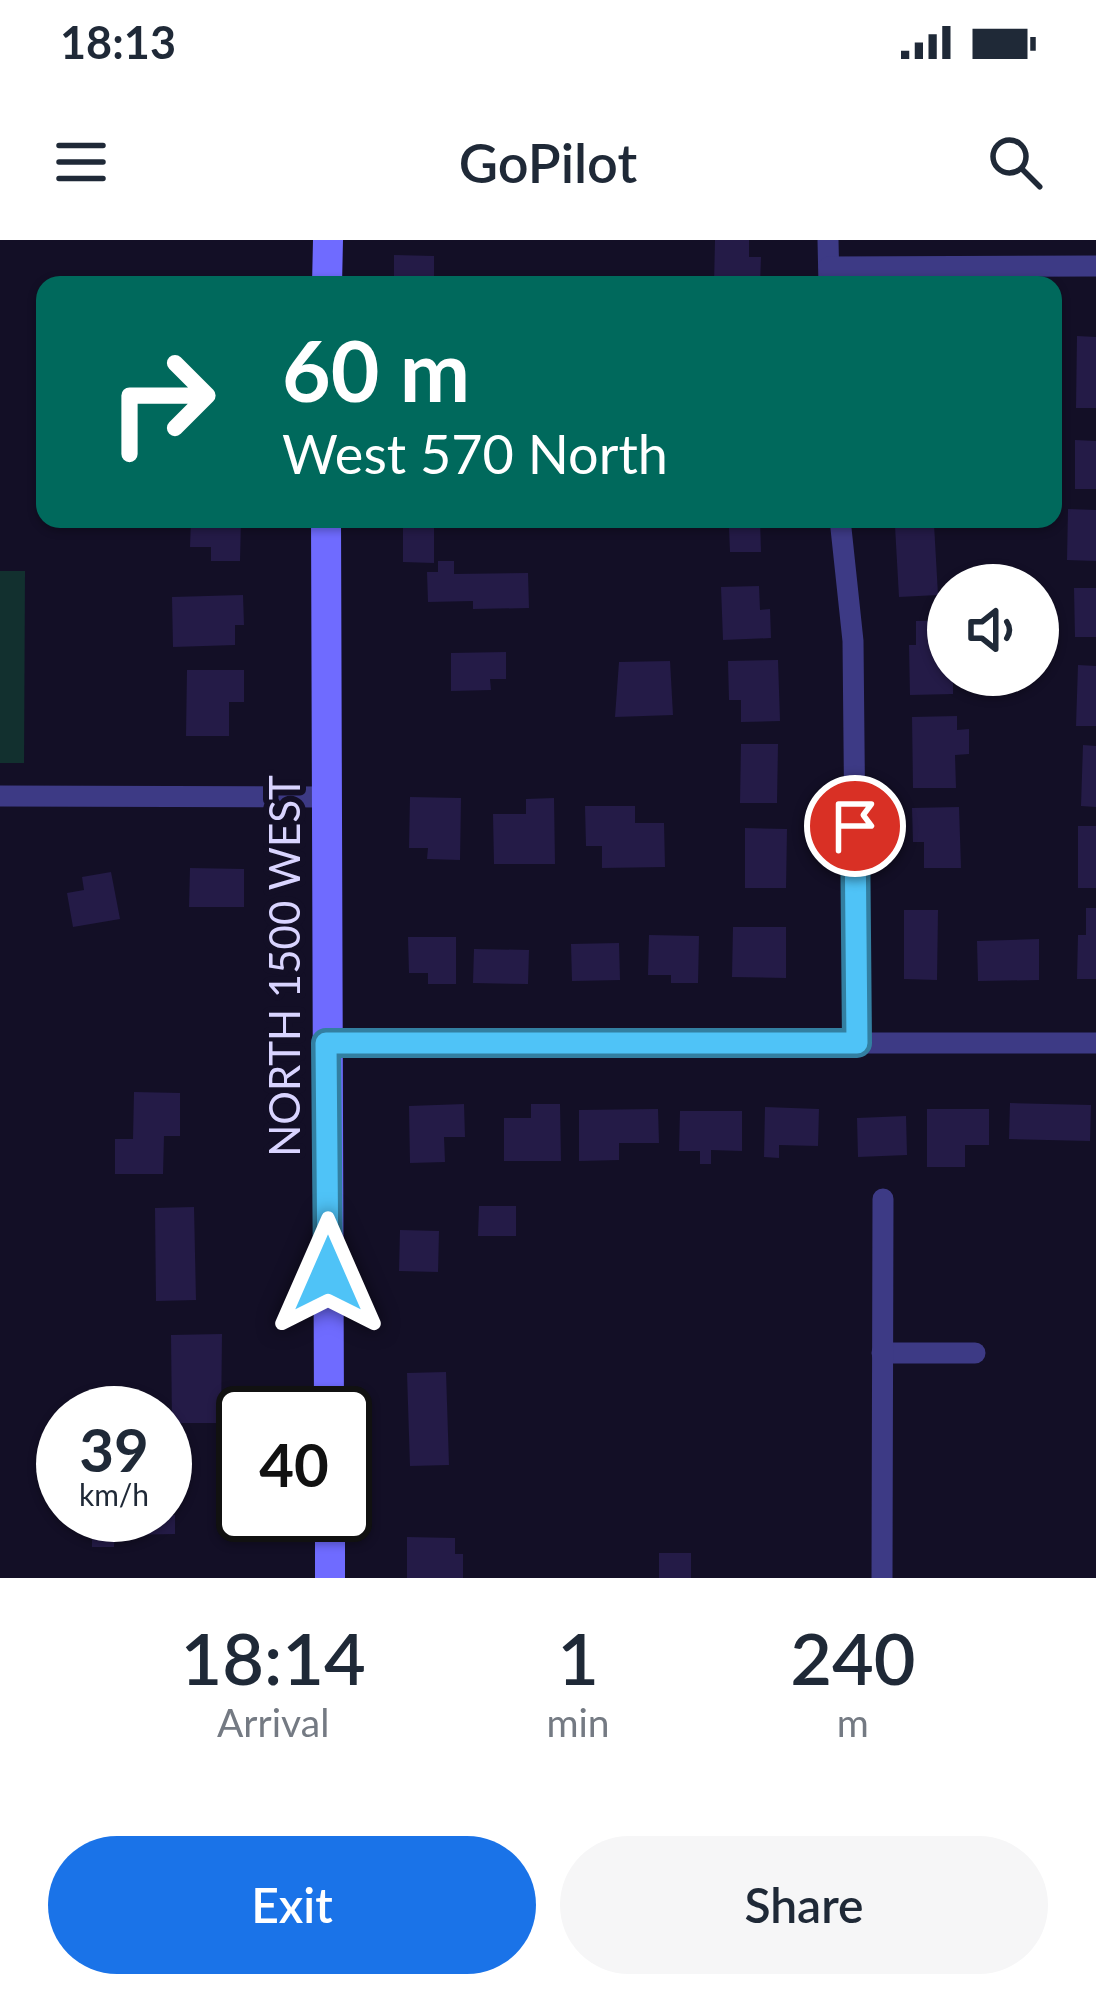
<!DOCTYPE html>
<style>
:root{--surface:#fff;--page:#f6f6f7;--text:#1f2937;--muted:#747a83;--accent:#1a73e8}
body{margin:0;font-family:Lato,sans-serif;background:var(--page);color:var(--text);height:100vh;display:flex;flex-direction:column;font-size:45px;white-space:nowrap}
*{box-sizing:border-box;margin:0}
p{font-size:39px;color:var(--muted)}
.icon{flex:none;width:66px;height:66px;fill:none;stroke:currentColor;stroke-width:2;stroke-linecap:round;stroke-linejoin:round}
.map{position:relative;height:1338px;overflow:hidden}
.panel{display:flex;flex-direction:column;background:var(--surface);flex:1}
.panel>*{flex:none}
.hud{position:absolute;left:36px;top:36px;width:1026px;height:252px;border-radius:24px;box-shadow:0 3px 9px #0004;background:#00695c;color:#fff;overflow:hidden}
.tools{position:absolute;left:927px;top:324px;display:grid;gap:24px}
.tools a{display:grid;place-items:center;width:132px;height:132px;border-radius:50%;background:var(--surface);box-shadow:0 3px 9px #0004;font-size:60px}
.speed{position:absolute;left:36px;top:1146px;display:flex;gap:24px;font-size:60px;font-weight:700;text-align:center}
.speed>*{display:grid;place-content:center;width:156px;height:156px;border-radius:50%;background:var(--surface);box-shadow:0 3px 9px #0004;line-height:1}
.speed small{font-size:30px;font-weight:400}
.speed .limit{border:6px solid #111;border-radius:18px;background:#fff;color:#111}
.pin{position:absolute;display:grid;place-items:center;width:102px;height:102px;color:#fff;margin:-51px;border:6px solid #fff;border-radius:50%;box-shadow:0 3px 12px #0007}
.me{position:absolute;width:132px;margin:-66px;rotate:0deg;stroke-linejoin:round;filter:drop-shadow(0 0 9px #0008)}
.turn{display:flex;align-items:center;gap:42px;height:252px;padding:0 48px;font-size:54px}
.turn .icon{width:156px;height:156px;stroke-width:2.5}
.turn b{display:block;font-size:84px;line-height:102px}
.eta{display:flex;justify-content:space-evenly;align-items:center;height:204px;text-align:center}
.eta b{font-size:72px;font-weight:600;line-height:84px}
.action{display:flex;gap:24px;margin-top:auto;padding:24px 48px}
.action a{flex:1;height:138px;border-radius:72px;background:var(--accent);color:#fff;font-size:48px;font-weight:600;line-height:138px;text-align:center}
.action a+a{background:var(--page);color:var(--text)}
.status{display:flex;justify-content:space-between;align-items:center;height:84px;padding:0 60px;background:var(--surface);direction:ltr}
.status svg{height:33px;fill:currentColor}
header{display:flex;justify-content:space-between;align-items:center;height:156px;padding:0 48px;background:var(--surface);font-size:54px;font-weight:600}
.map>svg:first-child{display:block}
.green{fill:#12302f}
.building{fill:#241b47}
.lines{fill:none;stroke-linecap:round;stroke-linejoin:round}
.street{stroke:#3d3a85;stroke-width:21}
.secondary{stroke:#6f6bff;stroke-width:30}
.route-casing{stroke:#337fa1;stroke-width:30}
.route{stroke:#4fc3f7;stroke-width:21}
.labels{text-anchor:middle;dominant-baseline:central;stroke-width:12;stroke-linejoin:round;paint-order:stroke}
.street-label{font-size:42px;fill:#d9d4ff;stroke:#130f26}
</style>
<div class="status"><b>18:13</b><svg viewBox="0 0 49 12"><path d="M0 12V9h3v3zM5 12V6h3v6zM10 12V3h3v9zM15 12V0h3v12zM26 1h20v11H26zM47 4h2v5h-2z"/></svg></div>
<header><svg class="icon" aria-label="menu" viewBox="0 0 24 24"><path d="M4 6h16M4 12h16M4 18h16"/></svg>GoPilot<svg class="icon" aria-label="search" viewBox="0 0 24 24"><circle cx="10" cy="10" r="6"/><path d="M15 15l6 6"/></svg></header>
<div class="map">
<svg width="1096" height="1338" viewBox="0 0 1096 1338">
<rect width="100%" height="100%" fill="#130f26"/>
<path class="green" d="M 0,331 L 25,331 L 24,523 L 0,523 Z"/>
<g class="building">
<path d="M 715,0 L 749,0 L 749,17 L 761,17 L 760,45 L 714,45 Z"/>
<path d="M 394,15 L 434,16 L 434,45 L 394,45 Z"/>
<path d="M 1077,96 L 1096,97 L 1096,168 L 1076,168 Z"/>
<path d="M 1075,200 L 1096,201 L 1096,249 L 1075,249 Z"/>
<path d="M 1068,269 L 1096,270 L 1096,321 L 1067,320 Z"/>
<path d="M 191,279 L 241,279 L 240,321 L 211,321 L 211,307 L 190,307 Z"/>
<path d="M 403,279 L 434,279 L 434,323 L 403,322 Z"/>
<path d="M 721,279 L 760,279 L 761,312 L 730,312 L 729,287 L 721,287 Z"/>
<path d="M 934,284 L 938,355 L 899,357 L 895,286 Z"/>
<path d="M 438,321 L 454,321 L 454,334 L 528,333 L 529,368 L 473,369 L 473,361 L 428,362 L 427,332 L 438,332 Z"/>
<path d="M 759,346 L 760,370 L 770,369 L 771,398 L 723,400 L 721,347 Z"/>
<path d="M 1074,348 L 1096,348 L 1096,397 L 1075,397 Z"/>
<path d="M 243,355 L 244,385 L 235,385 L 235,405 L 173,407 L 172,357 Z"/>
<path d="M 948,380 L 948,435 L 953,435 L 953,454 L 910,455 L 909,405 L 916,405 L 916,381 Z"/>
<path d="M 506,412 L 506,439 L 490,439 L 491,450 L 451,451 L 451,413 Z"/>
<path d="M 778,420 L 780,481 L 741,482 L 741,460 L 729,460 L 728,421 Z"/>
<path d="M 670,421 L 673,475 L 615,477 L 619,422 Z"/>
<path d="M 1078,425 L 1096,426 L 1096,486 L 1076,486 Z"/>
<path d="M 187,430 L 244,430 L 244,462 L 229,462 L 229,496 L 186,496 Z"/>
<path d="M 957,476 L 957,490 L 969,489 L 969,514 L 955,515 L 956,548 L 913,548 L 912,477 Z"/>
<path d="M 741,504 L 778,504 L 777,563 L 740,563 Z"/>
<path d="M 1083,505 L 1096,506 L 1096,567 L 1081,566 Z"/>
<path d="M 410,557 L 461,558 L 460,620 L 427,619 L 428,608 L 409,608 Z"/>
<path d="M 554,558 L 555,624 L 494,624 L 493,574 L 526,574 L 526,559 Z"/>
<path d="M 585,566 L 635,566 L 635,583 L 664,583 L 665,627 L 602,628 L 602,606 L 586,606 Z"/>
<path d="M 959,567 L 961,628 L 924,628 L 924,602 L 913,602 L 912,568 Z"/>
<rect x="1078" y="586" width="18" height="62"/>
<path d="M 745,588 L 787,589 L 786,648 L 745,648 Z"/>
<path d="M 190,628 L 244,629 L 244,667 L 189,667 Z"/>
<path d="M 111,632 L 120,679 L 73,687 L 67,653 L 84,650 L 82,637 Z"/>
<path d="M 1086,668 L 1096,668 L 1096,739 L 1077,739 L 1078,695 L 1086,695 Z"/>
<path d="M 904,670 L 938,670 L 937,740 L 904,739 Z"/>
<path d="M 733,687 L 786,687 L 786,738 L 732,737 Z"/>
<path d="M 649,695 L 699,696 L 698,743 L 671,743 L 671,735 L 648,735 Z"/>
<path d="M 408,697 L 456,697 L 456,744 L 428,744 L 428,733 L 409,733 Z"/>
<path d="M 1039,699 L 1039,740 L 978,741 L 977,701 Z"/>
<path d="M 619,703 L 620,740 L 572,741 L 571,704 Z"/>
<path d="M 474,709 L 529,710 L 528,744 L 473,743 Z"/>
<path d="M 134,852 L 180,853 L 180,896 L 164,896 L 163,934 L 115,934 L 115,899 L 133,899 Z"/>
<path d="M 1010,863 L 1091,865 L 1090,901 L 1009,899 Z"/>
<path d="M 464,864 L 465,897 L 444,897 L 445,922 L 410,923 L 409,866 Z"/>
<path d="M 531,864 L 560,864 L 561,921 L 504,921 L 504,878 L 531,878 Z"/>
<path d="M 765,867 L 819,869 L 818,906 L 779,905 L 779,918 L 764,917 Z"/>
<path d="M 658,869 L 659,903 L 619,903 L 619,920 L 579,921 L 579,870 Z"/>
<path d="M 927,869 L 989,869 L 989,905 L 965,905 L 965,927 L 927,927 Z"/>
<path d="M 680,871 L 742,871 L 742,911 L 711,910 L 711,924 L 700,924 L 700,911 L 679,911 Z"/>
<path d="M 906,876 L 907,915 L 858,917 L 857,878 Z"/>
<path d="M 479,966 L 516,966 L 516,996 L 478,996 Z"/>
<path d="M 194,967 L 196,1060 L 156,1061 L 155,968 Z"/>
<path d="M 400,990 L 439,991 L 438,1032 L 399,1031 Z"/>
<path d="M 222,1094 L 221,1183 L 172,1183 L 171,1095 Z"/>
<path d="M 446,1132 L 449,1225 L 410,1226 L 407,1133 Z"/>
<path d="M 126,1275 L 175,1275 L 175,1294 L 126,1295 Z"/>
<path d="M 92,1278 L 115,1279 L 114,1307 L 92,1307 Z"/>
<path d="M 407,1297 L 455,1298 L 455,1314 L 463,1314 L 463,1338 L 407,1338 Z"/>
<rect x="659" y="1313" width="32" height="25"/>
</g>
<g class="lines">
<g class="street">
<path d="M 828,0 L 829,45"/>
<path d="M 829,27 L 1096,26"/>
<path d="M 840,279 L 853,401 L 857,803"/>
<path d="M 0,556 L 325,557"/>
<path d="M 326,803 L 1096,803"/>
<path d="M 882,1113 L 975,1113"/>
<path d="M 882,1338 L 883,959"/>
</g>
<g class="secondary">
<path d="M 327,45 L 328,0"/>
<path d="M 326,279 L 329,1173"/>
<path d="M 330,1275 L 330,1338"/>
</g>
</g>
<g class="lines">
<g class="route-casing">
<path id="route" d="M 328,1034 L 326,803 L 857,803 L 855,586"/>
</g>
<use href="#route" class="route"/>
</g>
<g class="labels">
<g class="street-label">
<text transform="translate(284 726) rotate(-90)">NORTH 1500 WEST</text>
</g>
</g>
</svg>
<div class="tools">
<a><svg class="icon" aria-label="sound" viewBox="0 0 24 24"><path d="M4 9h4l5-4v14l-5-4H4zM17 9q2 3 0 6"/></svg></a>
</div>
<div class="speed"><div>39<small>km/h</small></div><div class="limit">40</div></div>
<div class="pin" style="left:855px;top:586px;background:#d93025"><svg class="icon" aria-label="arrive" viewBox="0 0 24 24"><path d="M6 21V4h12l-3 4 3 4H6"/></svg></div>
<svg class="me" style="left:328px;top:1034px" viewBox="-20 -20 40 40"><path d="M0-17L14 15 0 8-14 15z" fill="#4fc3f7" stroke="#fff" stroke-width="4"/></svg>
<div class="hud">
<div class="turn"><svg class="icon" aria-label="right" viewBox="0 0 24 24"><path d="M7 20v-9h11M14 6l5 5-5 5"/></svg><div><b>60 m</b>West 570 North</div></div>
</div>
</div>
<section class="panel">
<div class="eta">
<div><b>18:14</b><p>Arrival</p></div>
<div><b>1</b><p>min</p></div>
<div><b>240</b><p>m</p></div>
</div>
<div class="action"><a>Exit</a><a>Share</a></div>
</section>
